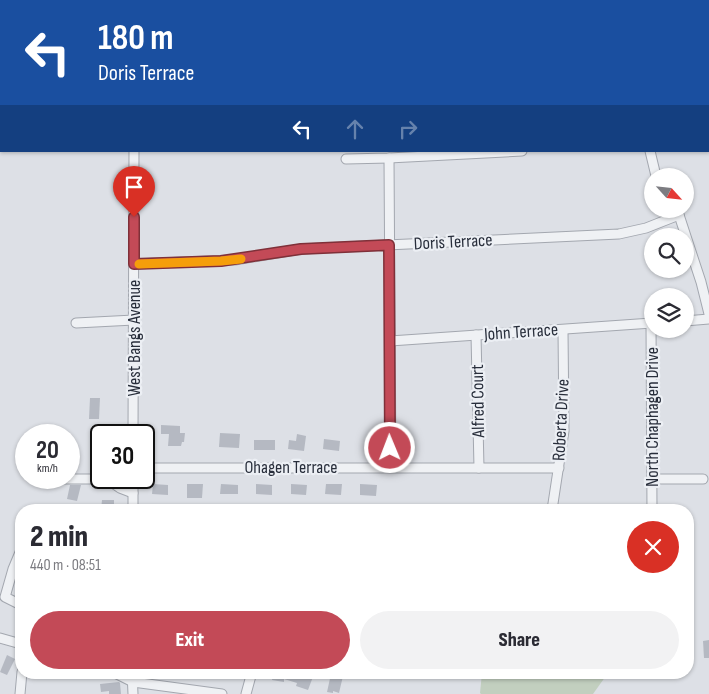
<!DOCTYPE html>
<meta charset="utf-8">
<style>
:root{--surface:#fff;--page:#f2f2f3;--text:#2b2b33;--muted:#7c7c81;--accent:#c34a57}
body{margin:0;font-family:"Sofia Sans Condensed",sans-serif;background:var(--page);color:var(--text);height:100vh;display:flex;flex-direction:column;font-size:19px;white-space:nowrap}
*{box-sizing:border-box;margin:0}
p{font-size:16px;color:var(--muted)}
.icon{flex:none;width:28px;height:28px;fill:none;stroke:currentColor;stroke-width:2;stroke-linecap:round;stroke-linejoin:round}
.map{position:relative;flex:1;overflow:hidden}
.sheet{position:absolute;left:15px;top:504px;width:679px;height:175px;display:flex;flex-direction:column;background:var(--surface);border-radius:20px;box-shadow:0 1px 4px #0004}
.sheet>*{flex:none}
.hud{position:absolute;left:0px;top:0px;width:710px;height:152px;box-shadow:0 1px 4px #0004;background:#1a4fa0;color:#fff;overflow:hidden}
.needle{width:32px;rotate:117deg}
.fabs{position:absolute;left:644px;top:168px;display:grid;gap:10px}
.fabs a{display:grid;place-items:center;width:50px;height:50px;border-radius:50%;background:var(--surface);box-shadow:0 1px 4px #0004;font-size:25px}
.speed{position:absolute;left:15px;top:424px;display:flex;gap:10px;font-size:25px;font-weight:700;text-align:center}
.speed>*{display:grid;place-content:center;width:65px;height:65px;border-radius:50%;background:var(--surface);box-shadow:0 1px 4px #0004;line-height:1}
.speed small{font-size:12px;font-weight:400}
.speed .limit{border:2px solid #111;border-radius:8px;background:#fff;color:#111}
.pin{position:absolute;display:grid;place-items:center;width:42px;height:42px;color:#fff;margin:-51px -21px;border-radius:50% 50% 50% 0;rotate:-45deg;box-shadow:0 0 5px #0007}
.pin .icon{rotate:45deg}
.me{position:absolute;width:55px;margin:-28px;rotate:359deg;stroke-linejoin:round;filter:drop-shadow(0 0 4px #0008)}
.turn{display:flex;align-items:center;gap:18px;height:105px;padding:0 15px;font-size:22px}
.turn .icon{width:65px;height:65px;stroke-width:2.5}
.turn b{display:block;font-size:35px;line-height:42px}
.lanes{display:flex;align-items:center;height:48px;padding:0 15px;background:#0003;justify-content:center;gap:25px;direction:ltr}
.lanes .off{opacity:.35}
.round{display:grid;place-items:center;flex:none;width:52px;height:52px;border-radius:26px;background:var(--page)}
.headline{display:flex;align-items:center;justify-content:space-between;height:85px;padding:0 15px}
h1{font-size:30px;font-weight:800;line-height:38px}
.action{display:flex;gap:10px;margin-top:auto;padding:10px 15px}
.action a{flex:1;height:58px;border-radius:30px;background:var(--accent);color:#fff;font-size:20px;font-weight:800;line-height:58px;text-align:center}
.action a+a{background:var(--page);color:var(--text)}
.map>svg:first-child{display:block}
.green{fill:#c2cfbf}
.building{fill:#b5b9c2}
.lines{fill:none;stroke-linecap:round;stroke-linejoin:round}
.minor-casing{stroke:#a3a7af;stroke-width:11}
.minor{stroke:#eff1f4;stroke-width:9}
.route-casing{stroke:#7f3039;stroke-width:12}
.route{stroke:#c34a57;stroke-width:9}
.slow{stroke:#f59e0b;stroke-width:9}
.labels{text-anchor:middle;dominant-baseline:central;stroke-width:4.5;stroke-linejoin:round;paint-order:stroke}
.street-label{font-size:18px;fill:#282e3b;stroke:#eceff4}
</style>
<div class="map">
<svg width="709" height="694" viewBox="0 0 709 694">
<rect width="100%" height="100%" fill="#dde0e6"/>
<path class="green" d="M 482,673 L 482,672 L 608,673 L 593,694 L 481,694 L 480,693 Z"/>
<g class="building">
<path d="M 90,398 L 100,398 L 99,419 L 89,419 Z"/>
<path d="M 161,425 L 180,426 L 180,433 L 185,433 L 184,442 L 182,442 L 181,446 L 168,446 L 169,434 L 161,434 Z"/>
<path d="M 220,433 L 240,434 L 239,448 L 219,447 Z"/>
<path d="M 297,434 L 306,436 L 304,451 L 288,449 L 289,440 L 296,441 Z"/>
<path d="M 324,439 L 340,441 L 339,451 L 323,449 Z"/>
<rect x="254" y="440" width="21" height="10"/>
<path d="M 153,484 L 168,485 L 168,495 L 152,494 Z"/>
<path d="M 187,484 L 203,484 L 202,498 L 187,498 Z"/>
<path d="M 221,484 L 238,485 L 238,494 L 220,494 Z"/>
<path d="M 256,484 L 272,485 L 272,495 L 256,494 Z"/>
<path d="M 291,484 L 307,485 L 306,495 L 291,494 Z"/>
<path d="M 326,484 L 342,484 L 341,495 L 325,494 Z"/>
<path d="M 360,484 L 377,485 L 376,496 L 360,495 Z"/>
<path d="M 70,485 L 81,485 L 77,501 L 67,499 Z"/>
<path d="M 102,500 L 114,500 L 114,510 L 101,510 Z"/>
<path d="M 709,640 L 709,658 L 704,658 L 703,641 Z"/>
<path d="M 7,655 L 15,659 L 7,675 L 0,672 Z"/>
<path d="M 270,672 L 294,672 L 299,674 L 300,672 L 308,672 L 314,674 L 308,690 L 296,686 L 297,683 L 284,679 L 284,682 L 272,680 L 273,675 L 270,674 Z"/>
<path d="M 331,674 L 343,676 L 339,693 L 333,691 L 333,693 L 327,692 Z"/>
<path d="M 119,682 L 120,683 L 121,694 L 109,694 L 109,691 L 101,692 L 100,684 Z"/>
</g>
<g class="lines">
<g class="minor-casing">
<g id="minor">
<path d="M 404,0 L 404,1"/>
<path d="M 491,0 L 491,1"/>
<path d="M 134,1 L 134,0"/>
<path d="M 651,1 L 653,0"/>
<path d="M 650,151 L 656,176"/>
<path d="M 389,158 L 391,467"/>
<path d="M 346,159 L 389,158 L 522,151"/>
<path d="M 676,209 L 679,215 L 701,282 L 709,314"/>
<path d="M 134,264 L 235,260 L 301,249 L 619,234 L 646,228 L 679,215"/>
<path d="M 685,321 L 709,319"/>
<path d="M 76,323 L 134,320"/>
<path d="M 651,323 L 652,510"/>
<path d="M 476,335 L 479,468"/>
<path d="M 390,341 L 652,323"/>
<path d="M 133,435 L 134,151"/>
<path d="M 144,468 L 559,468"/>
<path d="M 47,478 L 50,479 L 96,479 L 110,481 L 128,478"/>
<path d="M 652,479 L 703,479"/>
<path d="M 110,481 L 120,488 L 133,493"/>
<path d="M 133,510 L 133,478"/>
<path d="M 552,510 L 564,431 L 563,330"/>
<path d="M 21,550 L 13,569 L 5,597 L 21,605"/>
<path d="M 0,638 L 21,644"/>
<path d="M 113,672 L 133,682 L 222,694"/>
<path d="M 132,672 L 133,694"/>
<path d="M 20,694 L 22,672"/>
<path d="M 246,694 L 252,672"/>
</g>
</g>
<use href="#minor" class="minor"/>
</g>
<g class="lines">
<g class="route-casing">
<path id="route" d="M 134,217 L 134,264 L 221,261 L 301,249 L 389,245 L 390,448"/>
</g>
<use href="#route" class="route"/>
<path class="slow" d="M 139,264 L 221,261 L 241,259"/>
</g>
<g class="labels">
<g class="street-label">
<text transform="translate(453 242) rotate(-3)">Doris Terrace</text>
<text transform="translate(521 332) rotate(-4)">John Terrace</text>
<text transform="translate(134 338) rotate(-90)">West Bangs Avenue</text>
<text transform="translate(478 401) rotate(-91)">Alfred Court</text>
<text transform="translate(652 417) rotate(-90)">North Chaphagen Drive</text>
<text transform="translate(561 420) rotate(-87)">Roberta Drive</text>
<text x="291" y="467">Ohagen Terrace</text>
</g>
</g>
</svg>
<div class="fabs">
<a><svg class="needle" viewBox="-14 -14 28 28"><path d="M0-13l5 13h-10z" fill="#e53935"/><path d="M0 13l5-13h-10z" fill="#7c7c81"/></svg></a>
<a><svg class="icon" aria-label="search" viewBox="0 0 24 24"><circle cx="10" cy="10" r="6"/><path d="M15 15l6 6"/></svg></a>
<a><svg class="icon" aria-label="layers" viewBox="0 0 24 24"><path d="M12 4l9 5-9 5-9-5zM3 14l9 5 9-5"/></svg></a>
</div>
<div class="speed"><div>20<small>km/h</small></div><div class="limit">30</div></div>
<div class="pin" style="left:134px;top:217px;background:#d93025"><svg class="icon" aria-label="arrive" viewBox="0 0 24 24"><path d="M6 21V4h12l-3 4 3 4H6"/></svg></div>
<svg class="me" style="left:390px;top:448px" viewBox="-20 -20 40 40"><circle r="17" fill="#c34a57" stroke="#fff" stroke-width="3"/><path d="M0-11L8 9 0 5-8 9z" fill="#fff"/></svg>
<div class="hud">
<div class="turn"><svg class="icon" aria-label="left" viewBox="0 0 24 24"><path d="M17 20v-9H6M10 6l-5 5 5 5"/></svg><div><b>180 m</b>Doris Terrace</div></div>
<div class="lanes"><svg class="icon" aria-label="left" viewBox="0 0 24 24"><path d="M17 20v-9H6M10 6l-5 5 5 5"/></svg><svg class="icon off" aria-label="ahead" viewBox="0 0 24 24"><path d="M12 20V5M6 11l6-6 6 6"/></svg><svg class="icon off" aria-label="right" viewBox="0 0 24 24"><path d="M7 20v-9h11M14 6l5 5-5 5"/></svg></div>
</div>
<section class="sheet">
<div class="headline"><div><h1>2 min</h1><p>440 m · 08:51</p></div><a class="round" style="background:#d93025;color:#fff"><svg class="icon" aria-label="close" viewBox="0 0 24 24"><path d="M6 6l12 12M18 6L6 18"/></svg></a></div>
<div class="action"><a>Exit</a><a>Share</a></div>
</section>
</div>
